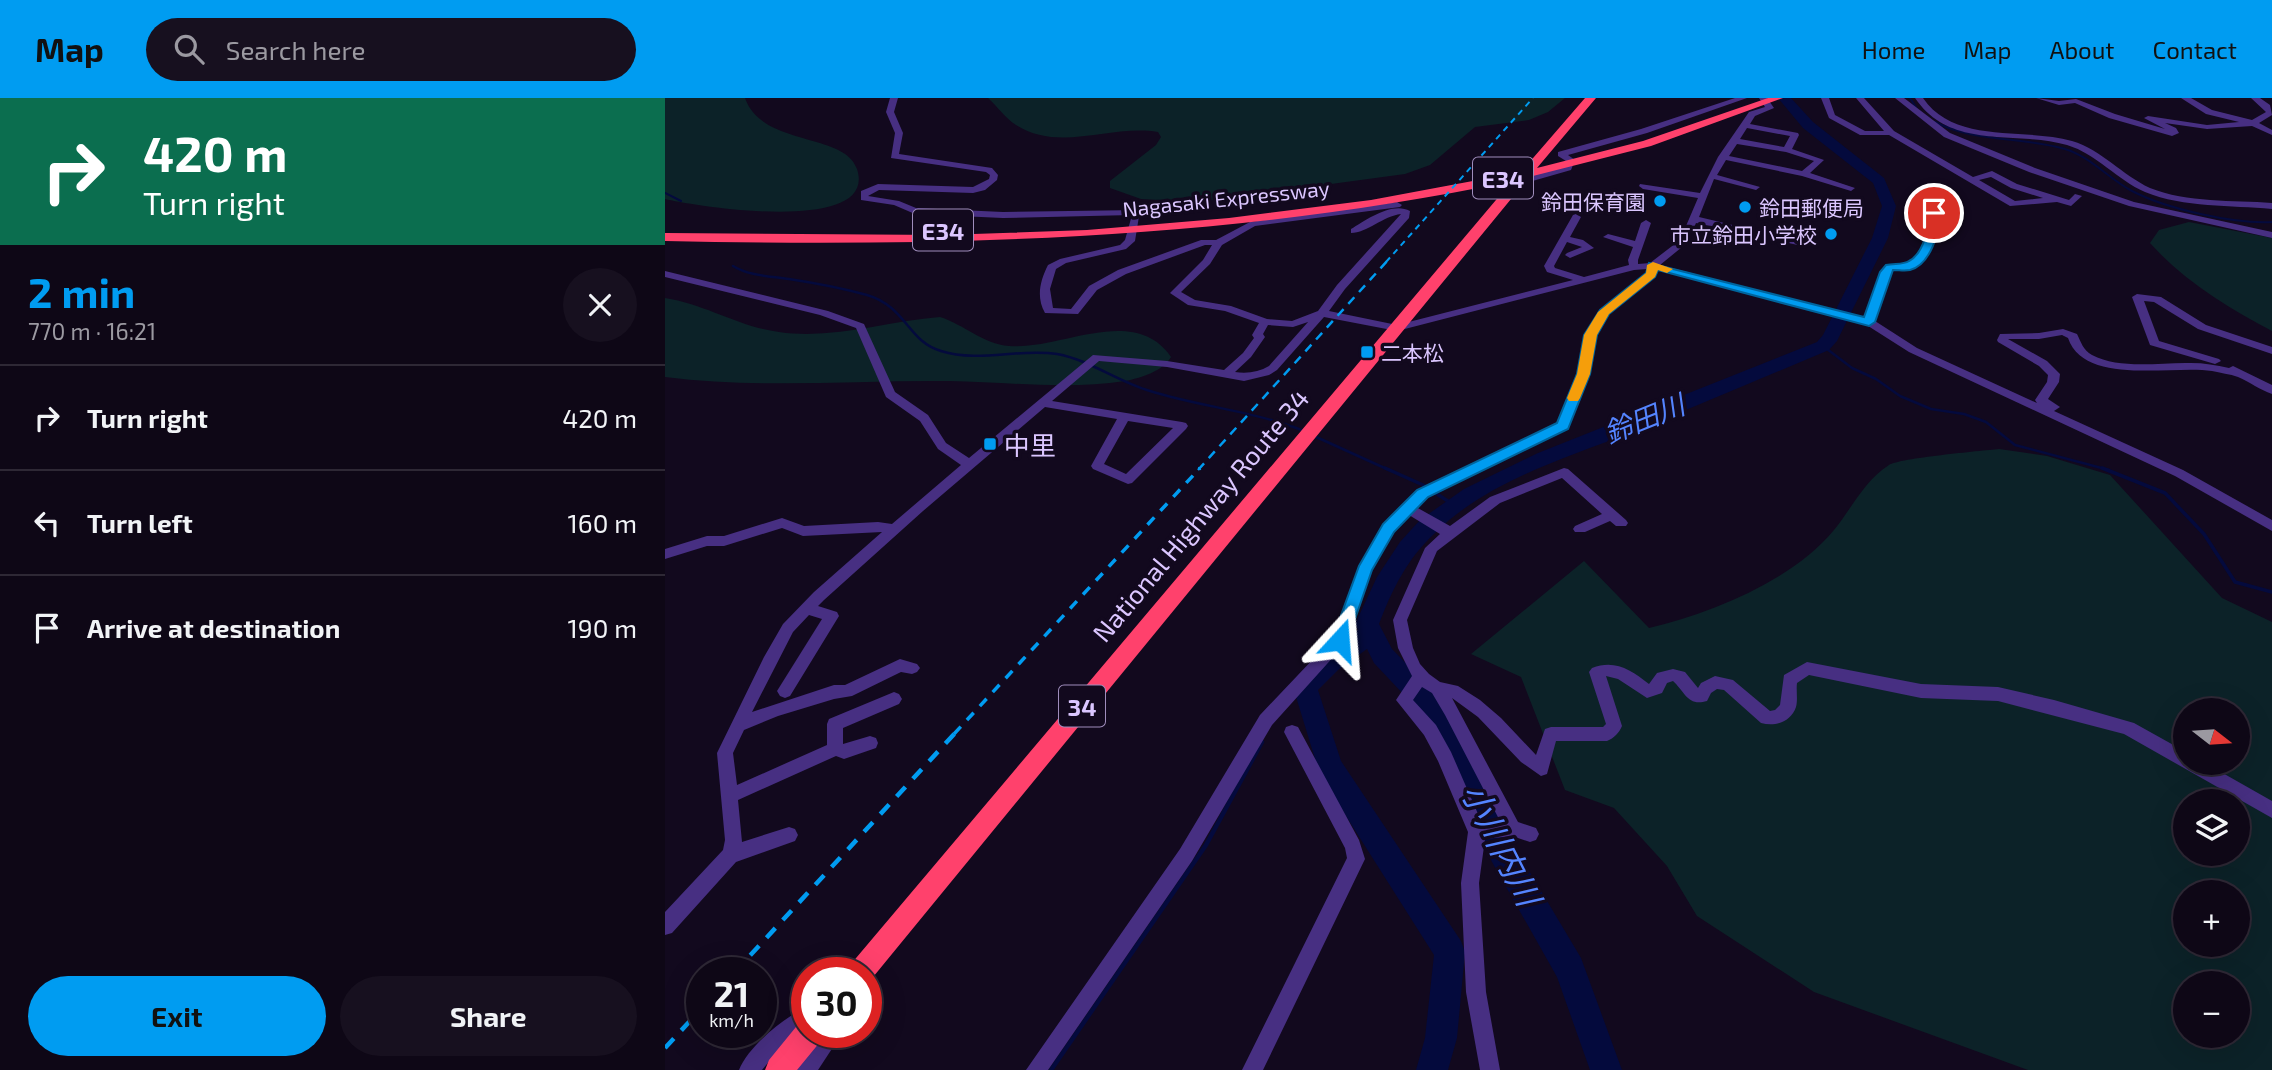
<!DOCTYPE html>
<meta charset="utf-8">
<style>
:root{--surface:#0e0716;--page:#17101f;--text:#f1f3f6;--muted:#9b99a1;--line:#2e2835;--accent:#009cf1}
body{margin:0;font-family:"Exo 2","Noto Sans JP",sans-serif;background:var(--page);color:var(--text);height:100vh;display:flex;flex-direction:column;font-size:26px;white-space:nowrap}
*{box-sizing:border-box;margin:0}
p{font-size:23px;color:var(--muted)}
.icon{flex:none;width:38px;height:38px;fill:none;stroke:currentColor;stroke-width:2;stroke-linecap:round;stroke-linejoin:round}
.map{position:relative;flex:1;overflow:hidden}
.side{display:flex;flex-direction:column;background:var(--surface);width:665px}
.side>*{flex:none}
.top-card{background:#0b6e4f;color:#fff;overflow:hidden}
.needle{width:46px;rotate:107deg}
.fabs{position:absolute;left:1508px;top:600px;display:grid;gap:14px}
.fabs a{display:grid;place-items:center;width:77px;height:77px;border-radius:50%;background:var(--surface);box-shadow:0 7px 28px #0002,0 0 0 2px var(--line);font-size:35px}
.speed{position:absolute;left:21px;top:859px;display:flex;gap:14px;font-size:35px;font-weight:700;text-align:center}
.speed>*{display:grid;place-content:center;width:91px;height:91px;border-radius:50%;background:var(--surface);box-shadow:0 7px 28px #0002,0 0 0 2px var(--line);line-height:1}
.speed small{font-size:18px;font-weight:400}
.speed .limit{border:10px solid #d22;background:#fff;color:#111}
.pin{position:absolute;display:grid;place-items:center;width:60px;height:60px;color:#fff;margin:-30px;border:4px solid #fff;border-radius:50%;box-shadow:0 2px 7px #0007}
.me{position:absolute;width:77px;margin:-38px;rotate:19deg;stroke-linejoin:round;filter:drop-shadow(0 0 5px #0008)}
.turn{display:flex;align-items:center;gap:24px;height:147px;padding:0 28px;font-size:32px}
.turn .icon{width:91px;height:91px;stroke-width:2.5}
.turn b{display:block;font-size:49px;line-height:60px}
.round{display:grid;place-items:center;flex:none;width:74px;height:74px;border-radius:37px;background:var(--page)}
.overview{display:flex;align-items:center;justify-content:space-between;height:119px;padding:0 28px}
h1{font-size:42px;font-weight:700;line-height:52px;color:var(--accent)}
.cta{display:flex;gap:14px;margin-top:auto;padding:14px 28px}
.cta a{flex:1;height:80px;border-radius:42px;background:var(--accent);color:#111;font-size:28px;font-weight:700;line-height:80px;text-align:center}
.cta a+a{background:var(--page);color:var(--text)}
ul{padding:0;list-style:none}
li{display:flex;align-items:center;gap:21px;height:105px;padding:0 28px;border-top:2px solid var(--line)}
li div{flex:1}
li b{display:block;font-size:26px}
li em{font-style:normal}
header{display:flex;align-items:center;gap:42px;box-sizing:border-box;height:98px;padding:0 35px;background:var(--accent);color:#111}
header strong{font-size:33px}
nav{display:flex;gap:38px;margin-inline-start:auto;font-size:24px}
.search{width:490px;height:63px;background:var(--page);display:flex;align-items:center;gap:18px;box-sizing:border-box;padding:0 24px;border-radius:38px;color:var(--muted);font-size:26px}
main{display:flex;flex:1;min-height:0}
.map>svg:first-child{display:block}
.green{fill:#0c2228;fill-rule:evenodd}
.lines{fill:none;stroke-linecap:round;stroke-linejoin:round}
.stream-far3{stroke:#040a3d;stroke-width:2}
.stream-far2{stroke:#040a3d;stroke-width:2.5}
.stream-far1{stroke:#040a3d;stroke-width:3.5}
.stream{stroke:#040a3d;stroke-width:4.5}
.river{fill:#040a3d;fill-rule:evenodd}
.minor{fill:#472f82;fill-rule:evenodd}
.highway{fill:#ff416c;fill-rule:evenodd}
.rail-far3{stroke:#009cf1;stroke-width:2;stroke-dasharray:6 5;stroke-linecap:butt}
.rail-far2{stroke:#009cf1;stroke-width:2.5;stroke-dasharray:9 7;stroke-linecap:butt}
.rail-far1{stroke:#009cf1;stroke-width:3.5;stroke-dasharray:10 9;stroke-linecap:butt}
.rail{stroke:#009cf1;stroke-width:4.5;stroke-dasharray:13 11;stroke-linecap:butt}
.route{fill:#009cf1;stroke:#00659d;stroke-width:2}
.slow{fill:#f59e0b}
.poi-dot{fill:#009cf1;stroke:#12091e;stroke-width:2.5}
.labels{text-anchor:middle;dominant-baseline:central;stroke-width:7;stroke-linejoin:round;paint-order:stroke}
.far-street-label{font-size:21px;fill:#dbc6ff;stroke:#12091e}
.far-poi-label{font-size:21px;fill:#dbc6ff;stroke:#12091e;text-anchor:end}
.shield{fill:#12091e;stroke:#9f8dbc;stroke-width:2}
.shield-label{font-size:24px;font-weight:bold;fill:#dbc6ff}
.poi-label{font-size:26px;fill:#dbc6ff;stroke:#12091e;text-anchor:start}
.street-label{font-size:26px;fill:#dbc6ff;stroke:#12091e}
.water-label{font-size:28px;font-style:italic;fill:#5484ff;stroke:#12091e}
.near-water-label{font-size:33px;font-style:italic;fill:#5484ff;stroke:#12091e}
</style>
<header>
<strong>Map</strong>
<div class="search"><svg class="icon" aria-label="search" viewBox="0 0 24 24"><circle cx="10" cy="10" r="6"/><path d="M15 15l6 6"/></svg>Search here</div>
<nav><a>Home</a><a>Map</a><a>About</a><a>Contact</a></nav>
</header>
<main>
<section class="side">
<div class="top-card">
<div class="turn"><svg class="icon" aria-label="right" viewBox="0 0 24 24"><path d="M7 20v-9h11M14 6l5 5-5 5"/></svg><div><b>420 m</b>Turn right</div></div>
</div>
<div class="overview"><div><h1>2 min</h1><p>770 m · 16:21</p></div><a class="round"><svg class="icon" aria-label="close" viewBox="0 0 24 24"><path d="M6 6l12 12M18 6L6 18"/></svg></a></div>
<ul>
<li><svg class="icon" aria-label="right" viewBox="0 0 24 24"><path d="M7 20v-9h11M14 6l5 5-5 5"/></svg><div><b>Turn right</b></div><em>420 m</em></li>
<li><svg class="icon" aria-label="left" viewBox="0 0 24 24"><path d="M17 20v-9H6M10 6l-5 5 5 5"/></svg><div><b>Turn left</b></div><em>160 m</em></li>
<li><svg class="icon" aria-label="arrive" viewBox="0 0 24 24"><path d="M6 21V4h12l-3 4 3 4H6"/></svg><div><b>Arrive at destination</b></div><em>190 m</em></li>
</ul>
<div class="cta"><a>Exit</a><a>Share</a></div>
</section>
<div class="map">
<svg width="1607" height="972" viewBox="0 0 1607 972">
<rect width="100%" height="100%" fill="#12091e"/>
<g class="green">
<path d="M 0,0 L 80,0 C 97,49 180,34 192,71 C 214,138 29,108 0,101 Z"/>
<path d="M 323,0 L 900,0 L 883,14 L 864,22 L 810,29 L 765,67 L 740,76 L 534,104 L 476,101 L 445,90 L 445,83 L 491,47 L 496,39 L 493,34 C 446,26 395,55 351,27 C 340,20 333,9 323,0 Z"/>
<path d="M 1524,124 L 1607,140 L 1607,233 C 1563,210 1519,183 1485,145 L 1494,132 Z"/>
<path d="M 0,200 C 40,206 74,229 114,234 C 168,242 222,223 275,219 C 300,227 318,246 344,248 C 394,253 469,205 506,259 C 498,273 476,280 460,283 C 403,292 342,284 284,283 C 189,282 94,291 0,279 Z"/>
<path d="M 1334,351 L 1382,358 L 1445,377 L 1557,500 L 1607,524 L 1607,972 L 1363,972 L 1149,894 L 1032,818 L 1002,768 L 949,710 L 900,692 L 856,579 L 806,556 L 919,463 L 984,530 C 1047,515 1128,482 1169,432 C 1187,410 1199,383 1224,367 C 1235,360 1315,353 1334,351 ZM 1521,612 L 1573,612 L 1573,665 L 1521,665 ZM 1521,704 L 1573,704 L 1573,756 L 1521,756 ZM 1521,794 L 1573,794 L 1573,847 L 1521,847 ZM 1521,886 L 1573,886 L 1573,938 L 1521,938 Z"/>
</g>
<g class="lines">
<g class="stream-far3">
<path d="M 1245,0 L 1252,11"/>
<path d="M 1270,24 C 1312,45 1356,38 1400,51 C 1426,59 1444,81 1467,93 C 1502,111 1568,126 1607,124"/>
<path d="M 0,95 L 16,103"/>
</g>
<g class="stream-far2">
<path d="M 68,168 C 84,178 105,178 124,181 C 150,185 177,190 202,197 C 242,209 242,243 276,253 C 314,265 353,250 392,256 C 425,262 453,284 485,293 C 536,309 589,313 639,333"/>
<path d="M 1158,248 L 1187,270 L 1211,281 L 1235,298 L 1266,311 L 1299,316 L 1321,324 L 1350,347 L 1444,372"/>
<path d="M 649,338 L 724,372"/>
</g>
<g class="stream-far1">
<path d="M 720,370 L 758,387 L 789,407"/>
<path d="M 1437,370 L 1500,395 L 1539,436 L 1570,484 L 1607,494"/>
</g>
<path class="stream" d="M 386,972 L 541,747 L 597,644"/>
<path class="river" d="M 1113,0 L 1126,0 L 1148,24 L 1219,80 L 1231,108 L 1223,140 L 1172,243 L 1164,252 C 1097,280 1030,309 962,336 C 895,362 821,384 769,436 C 742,461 727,492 714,526 L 727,551 L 775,600 L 789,622 L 847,744 L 916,860 L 957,972 L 925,972 L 892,879 L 827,764 L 770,637 L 757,616 L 709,565 L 702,551 L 673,572 L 653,592 L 676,663 L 796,843 L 800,854 L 792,940 L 783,972 L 751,972 L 760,940 L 769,857 L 655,677 L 628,589 C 640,564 671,547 693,532 L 690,526 L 712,479 L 735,444 L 755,422 L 799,391 L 873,355 L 1152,244 L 1158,237 L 1207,140 L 1217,108 L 1208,85 L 1138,30 Z"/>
<g class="minor">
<path d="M 225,0 L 233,0 L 229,14 L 238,35 L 234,56 L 327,70 L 333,77 L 332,82 L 320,92 L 308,95 L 214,92 L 203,98 L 234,103 L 251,110 L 338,114 L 475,112 L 470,143 L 461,151 L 401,165 L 391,171 L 385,191 L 388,210 L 406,211 L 424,188 L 453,172 L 536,142 L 551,142 L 585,124 L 732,104 L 737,107 L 735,109 L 590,128 L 557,147 L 545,166 L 516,194 L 530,202 L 566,208 L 602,221 L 627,223 L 653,213 L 672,187 L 736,116 C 718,118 702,135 686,135 L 686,131 C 701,122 727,103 745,113 L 744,120 L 680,191 L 664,213 L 732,227 L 908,182 L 882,174 L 879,168 L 908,117 L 911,116 L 916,119 L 905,139 L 918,142 L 929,150 L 905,160 L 900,157 L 902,155 L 917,149 L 902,144 L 889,168 L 890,170 L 919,179 L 964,167 L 963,162 L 968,149 L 938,139 L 943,136 L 970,143 L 976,125 L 981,122 L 986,125 L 973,162 L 973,166 L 985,165 L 1015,142 L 1033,100 L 978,91 L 974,88 L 975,86 L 1035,95 L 1053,59 L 1084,14 L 1100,9 L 1094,0 L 1102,0 L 1109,10 L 1090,18 L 1085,26 L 1133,35 L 1134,37 L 1127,51 L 1159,62 L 1145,75 L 1190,90 L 1186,93 L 1137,78 L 1061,62 L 1052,77 L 1095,89 L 1091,92 L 1049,81 L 1034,119 L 1147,146 L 1142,149 L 1031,125 L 1022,145 L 995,167 L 1200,220 L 1216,174 L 1221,167 L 1242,166 L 1252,159 L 1265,126 L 1264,115 L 1252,100 L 1260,98 L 1274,115 L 1275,126 L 1261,160 L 1248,171 L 1228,172 L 1226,174 L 1210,223 L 1252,250 L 1372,305 L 1370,302 L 1382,284 L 1383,277 L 1374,268 L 1333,244 L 1332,242 L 1335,236 L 1374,235 L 1398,231 L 1412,236 C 1416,244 1418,252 1427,257 C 1455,272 1496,264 1526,265 C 1539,265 1551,267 1564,270 L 1568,268 L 1607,287 L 1607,296 C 1595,292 1585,284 1573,279 C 1565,276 1555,275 1547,273 C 1507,267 1419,288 1403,240 L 1397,237 L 1374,241 L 1343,241 L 1382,263 L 1395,276 L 1394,284 L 1383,301 L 1395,309 L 1389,313 L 1518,372 L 1607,422 L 1607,433 L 1510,378 L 1244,254 L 1200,226 L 992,172 L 990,179 L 943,216 L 930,237 L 924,276 L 902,331 L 762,398 L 751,409 L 785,428 L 825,399 L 899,370 L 903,371 L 961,422 L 963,425 L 961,428 L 951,428 L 945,423 L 920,434 L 910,434 L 908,431 L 910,428 L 937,416 L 897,380 L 835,405 L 772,453 L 742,522 L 748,550 L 755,566 L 764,576 L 775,584 L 793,588 L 815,602 L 836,620 L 871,657 L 880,631 L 886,629 L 938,629 L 941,626 L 924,574 L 927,570 C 950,561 966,572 984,586 L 992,575 L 1008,571 L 1020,574 L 1033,590 L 1036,585 L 1050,578 L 1068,582 L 1105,613 L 1110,612 L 1115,607 L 1119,577 L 1142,564 L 1256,586 L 1333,589 L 1389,602 L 1469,625 L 1521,654 L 1521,665 L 1540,665 L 1607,703 L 1607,720 L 1459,636 L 1333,603 L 1256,600 L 1144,577 L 1132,585 C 1131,592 1133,602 1131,609 C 1126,624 1110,629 1096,625 L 1059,592 L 1052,591 L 1046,595 L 1042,603 C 1023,609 1020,594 1008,583 L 1002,585 L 997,595 L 982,600 L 953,581 L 941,578 L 957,628 C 954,635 949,640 942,643 L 891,643 L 882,676 L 876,678 L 856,664 L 813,619 L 787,600 L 853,724 L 871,730 L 874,736 L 871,742 L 865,744 L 847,738 L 820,741 L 814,785 L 821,894 L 835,972 L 815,972 L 801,894 L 796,785 L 803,734 L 773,663 L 759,637 L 731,602 L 747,578 L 733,550 L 728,522 L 760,450 L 775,436 L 744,417 L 728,433 L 707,472 L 680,546 L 607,627 L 527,763 L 383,972 L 361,972 L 515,751 L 595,617 L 669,539 L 693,472 L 718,427 L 752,392 L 893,326 L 912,276 L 920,237 L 935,212 L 981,176 L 982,171 L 969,172 L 732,233 L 659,219 L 612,272 L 604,277 L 579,283 L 502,269 L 434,263 L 387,303 L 517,324 L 521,325 L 523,328 L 521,331 L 467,385 L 463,386 L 428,371 L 426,368 L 452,321 L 380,309 L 258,413 L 159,502 L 153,508 L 172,514 L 174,518 L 125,598 L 120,600 L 115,598 L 112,593 L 157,521 L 144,517 L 128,534 L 87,614 L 169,587 L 180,587 L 235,561 L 252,566 L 255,570 L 252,574 L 247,576 L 236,574 L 187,598 L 169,601 L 113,618 L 79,632 L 68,655 L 72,687 L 162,647 L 162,626 L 164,621 L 229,594 L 234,596 L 237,601 L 234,606 L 178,630 L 178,646 L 205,638 L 211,640 L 213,645 L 211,650 L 179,661 L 171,658 L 73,702 L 77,744 L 124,729 L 130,731 L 133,737 L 130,743 L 71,764 L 7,835 L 0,837 L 0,814 L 58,752 L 60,742 L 52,655 L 99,559 L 118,526 L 149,494 L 217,434 L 138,438 L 117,430 L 59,448 L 42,448 L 0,461 L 0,451 L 42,438 L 59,438 L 117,420 L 139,428 L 213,424 L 227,426 L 296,367 L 273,351 L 255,323 L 221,299 L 191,230 L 155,217 L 0,179 L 0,173 L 163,213 L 199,226 L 230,294 L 263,317 L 281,345 L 304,360 L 428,257 L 502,263 L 559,272 L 578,255 L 589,240 L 587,237 L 594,225 L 560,213 L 523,207 L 505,195 L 538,162 L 547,147 L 540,147 L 461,176 L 432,192 L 413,216 L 380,215 C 371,199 375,183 383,167 L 395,161 L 455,147 L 460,142 L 467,117 L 338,120 L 250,116 L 229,107 L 196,102 L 196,93 L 213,86 L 308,89 L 324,81 L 325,77 L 321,74 L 226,60 L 230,35 L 221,14 ZM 1082,30 L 1125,38 L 1119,49 L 1075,41 ZM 1072,46 L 1121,54 L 1149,63 L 1137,73 L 1064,58 ZM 643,224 L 604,268 C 594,274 582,276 570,274 L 586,259 L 600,239 L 598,236 L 603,227 L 628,229 ZM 463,323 L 508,330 L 461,376 L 439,366 ZM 757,589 L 767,595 L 780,617 L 835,723 L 817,725 L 786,654 L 771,627 L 748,602 Z"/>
<path d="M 1070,0 L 1082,0 L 982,35 L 903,57 L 910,62 L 906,72 L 864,84 L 853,80 L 899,68 L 901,63 L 893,58 L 893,54 L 976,31 Z"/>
<path d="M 1156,0 L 1164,0 L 1170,17 L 1200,33 L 1219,33 L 1191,0 L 1199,0 L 1229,33 L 1308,79 L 1327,73 L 1352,86 L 1404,102 L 1410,96 L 1417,98 L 1406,108 L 1392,104 L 1345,108 L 1224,37 L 1195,37 L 1164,20 ZM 1326,79 L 1346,90 L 1378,100 L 1350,103 L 1314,82 Z"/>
<path d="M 1230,0 L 1239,0 L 1285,35 L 1370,70 L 1469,104 L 1607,134 L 1607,140 L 1464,108 L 1364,74 L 1279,39 Z"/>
<path d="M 1250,0 L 1258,0 C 1290,47 1359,29 1407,43 C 1437,52 1457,77 1485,90 C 1522,105 1568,102 1607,105 L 1607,111 C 1566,107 1519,110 1480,94 C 1452,82 1432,56 1402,47 C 1350,32 1286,53 1250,0 Z"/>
<path d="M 1371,0 L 1394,3 L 1411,1 L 1450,16 L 1500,31 L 1479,20 L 1483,18 L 1542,27 L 1574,24 L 1541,16 L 1516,0 L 1526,0 L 1547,12 L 1587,22 L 1601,14 L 1586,0 L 1595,0 L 1605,7 L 1607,17 L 1594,25 L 1607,32 L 1607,37 L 1587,28 L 1542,31 L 1500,25 L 1511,30 L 1514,35 L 1507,38 L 1444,20 L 1410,5 L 1394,7 Z"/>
<path d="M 1472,196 L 1496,199 L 1541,227 L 1607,249 L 1607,256 L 1533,231 L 1489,204 L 1479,203 L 1494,243 L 1554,261 L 1556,263 L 1550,266 L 1485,247 L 1467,199 Z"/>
<path d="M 627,627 L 633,629 L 694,742 L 700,761 L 598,972 L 577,972 L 682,760 L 680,750 L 619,634 L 621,629 Z"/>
<path d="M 142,909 L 142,931 L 111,955 L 97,972 L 74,972 C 83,949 119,919 142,909 Z"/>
<path d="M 156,934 L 178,934 L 153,972 L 131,972 Z"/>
</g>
<g class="highway">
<path d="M 920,0 L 931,0 L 872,70 L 978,43 L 1103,0 L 1118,0 L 986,48 L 864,79 L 204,884 L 201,885 L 201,875 L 182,875 L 186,866 L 847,83 C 568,142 285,149 0,143 L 0,135 L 279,137 L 422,132 L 564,120 L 706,102 L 856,74 Z"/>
<path d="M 142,922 L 142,934 L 158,934 L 155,944 L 132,972 L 100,972 L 104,962 L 135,924 Z"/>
</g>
<path class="rail-far3" d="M 721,164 L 868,0"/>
<path class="rail-far2" d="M 533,372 L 723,162"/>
<path class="rail-far1" d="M 289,636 L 535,370"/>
<g class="rail">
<path d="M 69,875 L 291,634"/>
<path d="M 0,950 L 37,910"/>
</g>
</g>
<path class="route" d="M 1269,112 L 1274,115 C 1276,133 1265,167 1245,172 C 1240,173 1234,172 1228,172 L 1210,224 L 1204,228 L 993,172 L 990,179 L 944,216 L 932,237 L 925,276 L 903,331 L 763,399 L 729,434 L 707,472 L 681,547 L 669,547 L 667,542 L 694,468 L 718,426 L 752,392 L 892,325 L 912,276 L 919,237 L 935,212 L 981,175 L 984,165 L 1199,219 L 1215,174 L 1221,167 C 1229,165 1238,167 1244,163 C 1258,156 1265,129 1263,115 Z"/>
<path class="slow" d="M 988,164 L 1008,171 L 1002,175 L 993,172 L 990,179 L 944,216 L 932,237 L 925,276 L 915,300 L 913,303 L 904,303 L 902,300 L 912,276 L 919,237 L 933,214 L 981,175 L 982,167 Z"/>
<g class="poi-dot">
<circle cx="995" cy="103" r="7"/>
<circle cx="1080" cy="109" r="7"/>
<circle cx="1166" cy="136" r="7"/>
<rect x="695" y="247" width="14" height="14" rx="3.5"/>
<rect x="318" y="339" width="14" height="14" rx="3.5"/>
</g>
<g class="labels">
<g class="far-street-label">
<text transform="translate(561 100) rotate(-6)">Nagasaki Expressway</text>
</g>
<g class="far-poi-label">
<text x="981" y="103">鈴田保育園</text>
<text x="1094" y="109" text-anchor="start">鈴田郵便局</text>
<text x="1152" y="136">市立鈴田小学校</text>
<text x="716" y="254" text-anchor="start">二本松</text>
</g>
<g class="shield">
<rect x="808" y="59.5" width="60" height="41" rx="5"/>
<rect x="248" y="111.5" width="60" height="41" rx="5"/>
<rect x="394" y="587.5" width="46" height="41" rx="5"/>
</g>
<g class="shield-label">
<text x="838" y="80">E34</text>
<text x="278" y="132">E34</text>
<text x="417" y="608">34</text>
</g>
<g class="poi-label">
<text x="339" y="346">中里</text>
</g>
<g class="street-label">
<text transform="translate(535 417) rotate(-50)">National Highway Route 34</text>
</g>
<g class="water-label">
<text transform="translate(979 320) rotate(-22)">鈴田川</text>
</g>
<g class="near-water-label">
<text transform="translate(837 746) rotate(63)">小川内川</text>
</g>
</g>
</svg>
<div class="fabs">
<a><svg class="needle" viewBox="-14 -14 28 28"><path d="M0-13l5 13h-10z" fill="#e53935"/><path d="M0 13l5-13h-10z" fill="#9b99a1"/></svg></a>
<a><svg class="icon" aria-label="layers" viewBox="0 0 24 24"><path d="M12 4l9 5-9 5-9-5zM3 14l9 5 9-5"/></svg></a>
<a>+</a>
<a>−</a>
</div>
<div class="speed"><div>21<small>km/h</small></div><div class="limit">30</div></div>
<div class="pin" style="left:1269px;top:115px;background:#d93025"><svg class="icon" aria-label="arrive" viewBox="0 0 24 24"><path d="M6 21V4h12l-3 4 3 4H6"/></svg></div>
<svg class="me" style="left:675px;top:542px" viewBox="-20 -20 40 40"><path d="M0-17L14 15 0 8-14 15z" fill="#009cf1" stroke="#fff" stroke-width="4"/></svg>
</div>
</main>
